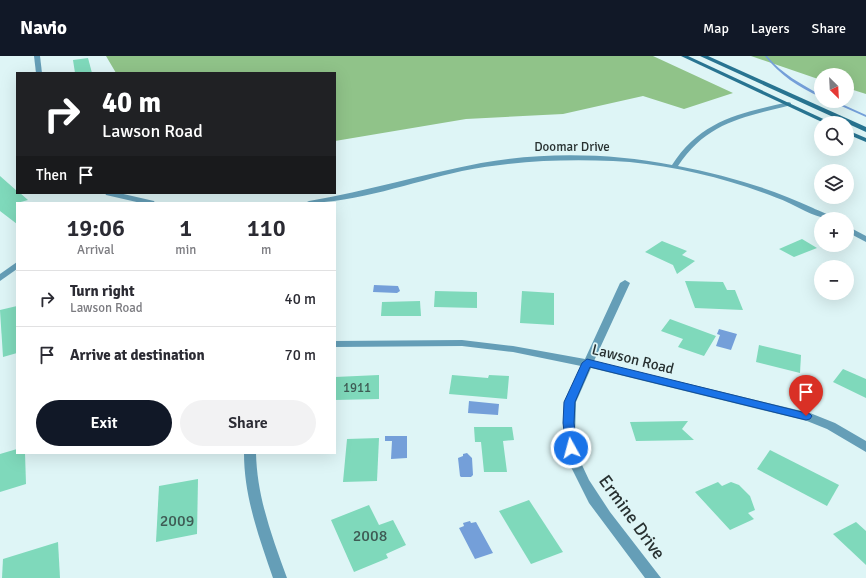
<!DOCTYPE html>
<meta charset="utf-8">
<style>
:root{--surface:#fff;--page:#f2f2f3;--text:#2b2b33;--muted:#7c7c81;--line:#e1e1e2;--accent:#111827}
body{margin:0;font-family:Signika,sans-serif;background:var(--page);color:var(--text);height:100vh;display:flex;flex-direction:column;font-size:15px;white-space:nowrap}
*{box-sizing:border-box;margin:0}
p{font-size:13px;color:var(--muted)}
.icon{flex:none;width:22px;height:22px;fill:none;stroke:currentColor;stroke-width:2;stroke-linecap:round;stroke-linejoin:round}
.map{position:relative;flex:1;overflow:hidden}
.side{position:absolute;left:16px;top:146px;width:320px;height:252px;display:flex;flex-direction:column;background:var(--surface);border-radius:0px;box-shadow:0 4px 16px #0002}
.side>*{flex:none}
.guide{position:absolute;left:16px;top:16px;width:320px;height:122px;border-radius:0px;box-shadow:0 4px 16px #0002;background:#202124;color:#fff;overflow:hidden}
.needle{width:26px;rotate:156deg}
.buttons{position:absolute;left:814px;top:12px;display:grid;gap:8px}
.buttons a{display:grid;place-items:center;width:40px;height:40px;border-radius:50%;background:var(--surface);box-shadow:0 4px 16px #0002;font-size:20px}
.pin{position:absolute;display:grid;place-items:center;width:34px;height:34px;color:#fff;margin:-41px -17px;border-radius:50% 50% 50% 0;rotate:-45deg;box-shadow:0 0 4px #0007}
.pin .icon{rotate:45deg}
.me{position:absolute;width:44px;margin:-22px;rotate:353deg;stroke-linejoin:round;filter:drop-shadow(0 0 3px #0008)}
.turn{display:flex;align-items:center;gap:14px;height:84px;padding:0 20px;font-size:18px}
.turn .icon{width:52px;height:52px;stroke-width:2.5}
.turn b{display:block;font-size:28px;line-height:34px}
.then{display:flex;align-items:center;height:38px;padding:0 20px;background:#0003;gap:8px;font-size:15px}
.eta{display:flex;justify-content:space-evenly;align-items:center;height:68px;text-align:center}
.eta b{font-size:24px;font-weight:600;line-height:28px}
.button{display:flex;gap:8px;margin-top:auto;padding:8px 20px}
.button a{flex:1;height:46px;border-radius:24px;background:var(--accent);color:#fff;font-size:16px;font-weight:600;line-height:46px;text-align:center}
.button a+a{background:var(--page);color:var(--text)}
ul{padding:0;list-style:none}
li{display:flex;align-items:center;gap:12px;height:56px;padding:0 20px;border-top:1px solid var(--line)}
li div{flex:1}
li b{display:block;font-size:15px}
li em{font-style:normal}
header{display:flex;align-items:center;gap:24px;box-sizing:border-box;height:56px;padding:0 20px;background:var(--accent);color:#fff}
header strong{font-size:19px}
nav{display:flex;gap:22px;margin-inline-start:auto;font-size:14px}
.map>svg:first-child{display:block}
.forest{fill:#90c389}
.water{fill:#749fd9}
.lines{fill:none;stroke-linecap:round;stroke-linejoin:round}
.stream{fill:#749fd9;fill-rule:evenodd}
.building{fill:#7fd9bb}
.minor{fill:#659eb7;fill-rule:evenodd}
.secondary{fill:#287491;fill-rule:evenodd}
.route{fill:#1a73e8;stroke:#114b97}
.labels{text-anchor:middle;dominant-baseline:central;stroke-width:3.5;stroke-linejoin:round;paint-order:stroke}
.far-street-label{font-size:13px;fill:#283131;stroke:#def5f6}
.number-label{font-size:13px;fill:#3e5b54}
.street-label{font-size:15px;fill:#283131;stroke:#def5f6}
.near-number-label{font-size:16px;fill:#3e5b54}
.near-street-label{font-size:18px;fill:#283131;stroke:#def5f6}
</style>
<header>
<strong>Navio</strong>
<nav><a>Map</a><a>Layers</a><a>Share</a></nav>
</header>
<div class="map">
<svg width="866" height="522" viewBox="0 0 866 522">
<rect width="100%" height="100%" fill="#def5f6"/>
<g class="forest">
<path d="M 106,0 L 653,0 L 733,37 L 684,53 L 643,40 L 563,58 L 466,63 L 335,85 L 335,17 L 116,17 Z"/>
<path d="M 751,0 L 866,0 L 866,38 L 847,32 L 847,19 L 821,19 L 821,24 Z"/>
</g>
<g class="water">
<path d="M 374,229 L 398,230 L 400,235 L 397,237 L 373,236 Z"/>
<path d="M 719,273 L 737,278 L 731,294 L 716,290 L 720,279 L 717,278 Z"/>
<path d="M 469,345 L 499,348 L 498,359 L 468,357 Z"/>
<path d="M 385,380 L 407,380 L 407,402 L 391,403 L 392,385 L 385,385 Z"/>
<path d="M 467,397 L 472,402 L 473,419 L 471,421 L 461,421 L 460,420 L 458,402 L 463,400 L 463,398 Z"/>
<path d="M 470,465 L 471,467 L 476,466 L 493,497 L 475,503 L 459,472 L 464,470 L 463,467 Z"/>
</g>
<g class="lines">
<g class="stream">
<path d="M 765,0 L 767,0 C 782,18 801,28 821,39 L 821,41 C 799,32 779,18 765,0 Z"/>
<path d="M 830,45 L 835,45 L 866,59 L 866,61 Z"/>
</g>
</g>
<g class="building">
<path d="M 88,2 L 92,17 L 75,17 L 73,4 Z"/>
<path d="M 0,120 L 17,135 L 17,137 L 20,137 L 28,144 L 17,147 L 17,168 L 0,155 Z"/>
<path d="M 802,183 L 817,192 L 794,201 L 779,193 Z"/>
<path d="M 662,185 L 687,195 L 682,199 L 695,205 L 677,218 L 673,209 L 645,196 Z"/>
<path d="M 685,225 L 723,226 L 727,234 L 735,234 L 743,254 L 695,252 Z"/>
<path d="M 435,235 L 477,236 L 477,252 L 434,251 Z"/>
<path d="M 522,235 L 554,237 L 554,269 L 520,267 Z"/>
<path d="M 420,245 L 421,260 L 381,260 L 382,246 Z"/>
<path d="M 17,250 L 17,297 L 3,301 L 0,254 Z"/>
<path d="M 670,263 L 716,280 L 704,300 L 678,291 L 683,283 L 661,275 Z"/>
<path d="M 759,289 L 801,299 L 800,317 L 756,306 Z"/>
<path d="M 843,313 L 866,323 L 866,342 L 833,326 Z"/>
<path d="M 379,319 L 379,343 L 335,344 L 335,321 Z"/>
<path d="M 452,319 L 488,322 L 489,319 L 509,320 L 507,343 L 449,338 Z"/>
<path d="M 688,365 L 682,373 L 694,384 L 636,385 L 630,366 Z"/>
<path d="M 474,371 L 512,371 L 514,384 L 503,385 L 507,416 L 484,416 L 481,386 L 475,386 Z"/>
<path d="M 379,382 L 377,425 L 343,426 L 347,383 Z"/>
<path d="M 17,393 L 17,397 L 25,397 L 26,428 L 0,436 L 0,398 Z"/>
<path d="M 770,394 L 839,429 L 827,450 L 757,413 Z"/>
<path d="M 198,423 L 197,478 L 156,486 L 159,430 Z"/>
<path d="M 718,426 L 722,430 L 731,426 L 739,429 L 750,440 L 755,454 L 748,457 L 754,463 L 730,474 L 695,436 Z"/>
<path d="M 529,444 L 563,496 L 531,508 L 499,455 Z"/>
<path d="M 369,449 L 379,469 L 393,464 L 406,489 L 386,498 L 388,502 L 354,516 L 331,464 Z"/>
<path d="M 856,466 L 866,475 L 866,509 L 833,478 Z"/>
<path d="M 58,486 L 60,522 L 2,522 L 3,503 Z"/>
</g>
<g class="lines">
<g class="minor">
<path d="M 34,0 L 40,0 L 42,17 L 36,17 Z"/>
<path d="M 789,46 L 791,47 L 791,49 C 744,61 707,66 678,110 C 725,119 770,132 813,152 C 819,155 829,158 834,163 C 818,163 804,154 789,147 C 776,141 761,136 747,131 C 704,117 657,107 613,105 C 562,103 512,105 462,115 C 412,126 356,147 305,147 L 309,145 C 367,135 423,118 481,107 C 543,96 610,97 672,109 C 701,64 740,57 789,46 Z"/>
<path d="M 105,137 L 119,137 L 154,145 L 155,147 L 141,147 L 106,139 Z"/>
<path d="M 847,170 L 866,180 L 866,186 L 847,176 Z"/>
<path d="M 17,206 L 17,213 L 0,225 L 0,218 Z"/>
<path d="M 625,224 L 630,227 L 594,305 L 810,357 L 835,367 L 866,385 L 866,396 L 827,373 L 807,365 L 591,312 L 576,346 L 575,380 L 582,409 L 589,424 L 610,456 L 661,522 L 645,522 L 589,447 L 570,409 L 563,380 L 564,346 L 581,310 L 513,296 L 462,290 L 335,291 L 335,285 L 462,284 L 513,290 L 585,303 L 620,227 Z"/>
<path d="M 244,397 L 256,397 C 257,441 272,481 287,522 L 273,522 C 259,481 244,441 244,397 Z"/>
</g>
<g class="secondary">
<path d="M 681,0 L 688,0 L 832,67 L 824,67 Z"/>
<path d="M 700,0 L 708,0 L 866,71 L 866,76 Z"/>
<path d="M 847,74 L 866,82 L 866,86 L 847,78 Z"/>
</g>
</g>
<path class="route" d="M 587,303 L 806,357 L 810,358 L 812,360 L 810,363 L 806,364 L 590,311 L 575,346 L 574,367 L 577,392 L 575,395 L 571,396 L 567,395 L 566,392 L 563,367 L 564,346 L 582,307 Z"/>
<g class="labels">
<g class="far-street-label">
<text x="572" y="91">Doomar Drive</text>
</g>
<g class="number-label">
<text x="357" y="332">1911</text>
</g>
<g class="street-label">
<text transform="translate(633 303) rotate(14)">Lawson Road</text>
</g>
<g class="near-number-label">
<text x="177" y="465">2009</text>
<text x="370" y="480">2008</text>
</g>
<g class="near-street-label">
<text transform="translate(632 461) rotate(54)">Ermine Drive</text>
</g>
</g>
</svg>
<div class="buttons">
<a><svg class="needle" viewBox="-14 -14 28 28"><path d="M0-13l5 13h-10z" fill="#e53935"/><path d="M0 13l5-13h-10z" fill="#7c7c81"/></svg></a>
<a><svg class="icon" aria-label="search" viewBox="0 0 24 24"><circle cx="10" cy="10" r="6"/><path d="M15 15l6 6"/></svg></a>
<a><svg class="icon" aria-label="layers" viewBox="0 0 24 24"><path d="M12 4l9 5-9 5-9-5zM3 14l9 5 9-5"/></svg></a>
<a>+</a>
<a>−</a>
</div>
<div class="pin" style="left:806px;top:360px;background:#d93025"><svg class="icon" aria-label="arrive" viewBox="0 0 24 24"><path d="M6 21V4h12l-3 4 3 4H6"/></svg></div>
<svg class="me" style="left:571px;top:392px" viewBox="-20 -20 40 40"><circle r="17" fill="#1a73e8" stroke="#fff" stroke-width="3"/><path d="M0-11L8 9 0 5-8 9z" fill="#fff"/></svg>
<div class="guide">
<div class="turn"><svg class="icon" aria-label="right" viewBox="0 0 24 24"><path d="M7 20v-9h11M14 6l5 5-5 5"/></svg><div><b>40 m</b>Lawson Road</div></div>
<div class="then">Then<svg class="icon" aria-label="arrive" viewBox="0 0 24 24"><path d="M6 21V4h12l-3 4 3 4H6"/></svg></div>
</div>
<section class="side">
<div class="eta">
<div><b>19:06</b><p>Arrival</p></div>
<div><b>1</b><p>min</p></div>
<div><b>110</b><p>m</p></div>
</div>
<ul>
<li><svg class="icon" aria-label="right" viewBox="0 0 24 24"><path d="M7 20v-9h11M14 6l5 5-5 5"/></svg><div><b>Turn right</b><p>Lawson Road</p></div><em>40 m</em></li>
<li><svg class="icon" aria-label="arrive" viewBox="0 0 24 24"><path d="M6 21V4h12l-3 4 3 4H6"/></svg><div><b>Arrive at destination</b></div><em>70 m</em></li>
</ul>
<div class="button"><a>Exit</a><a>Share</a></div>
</section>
</div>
